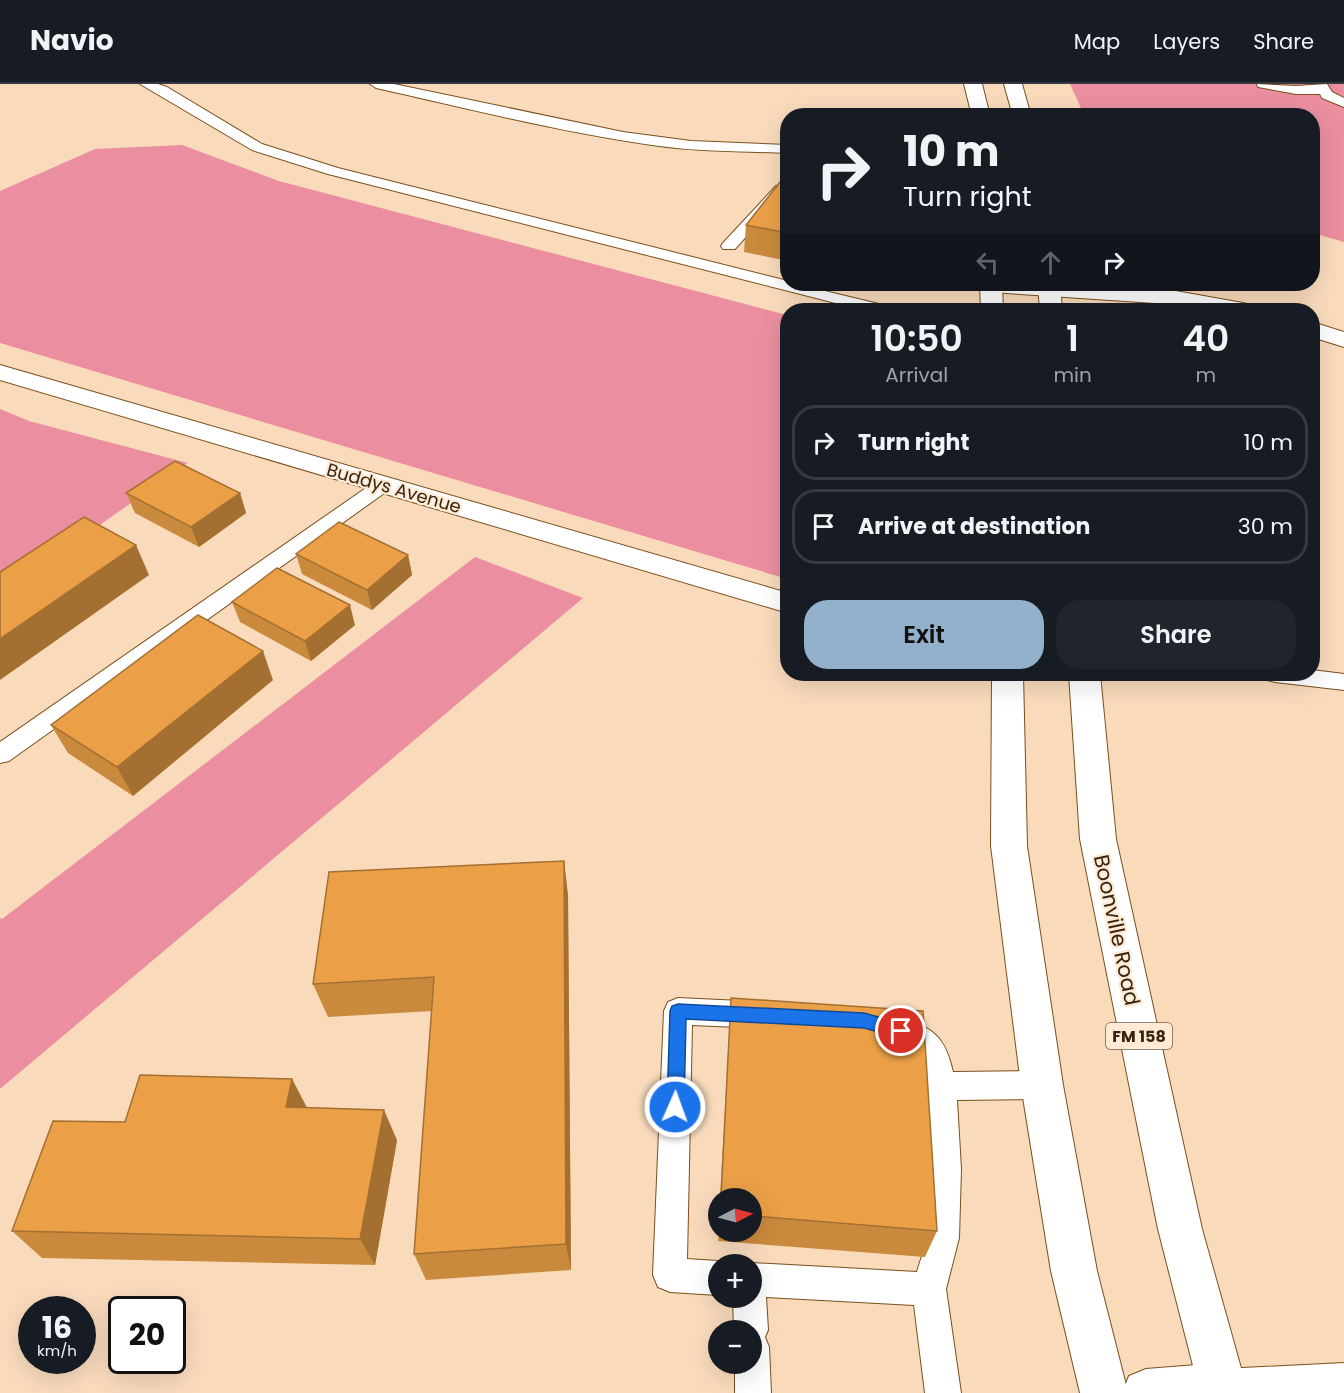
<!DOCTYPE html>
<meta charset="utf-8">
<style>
:root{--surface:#171b24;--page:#20242c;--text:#f1f3f6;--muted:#9ea1a6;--line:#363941;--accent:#93b1cb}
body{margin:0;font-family:Poppins,sans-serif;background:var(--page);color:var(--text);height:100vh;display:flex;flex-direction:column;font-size:22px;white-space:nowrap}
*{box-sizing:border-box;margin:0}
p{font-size:20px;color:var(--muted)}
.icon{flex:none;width:33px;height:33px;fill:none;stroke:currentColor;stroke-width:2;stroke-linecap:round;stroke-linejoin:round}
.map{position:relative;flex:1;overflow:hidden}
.drawer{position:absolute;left:780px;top:219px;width:540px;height:378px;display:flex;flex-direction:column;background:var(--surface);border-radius:24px;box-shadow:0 6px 24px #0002}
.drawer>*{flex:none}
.hud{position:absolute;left:780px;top:24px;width:540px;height:183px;border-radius:24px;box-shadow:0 6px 24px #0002;background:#171b24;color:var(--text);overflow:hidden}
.needle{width:39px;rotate:84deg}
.fabs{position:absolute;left:708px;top:1104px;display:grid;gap:12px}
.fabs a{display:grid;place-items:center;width:54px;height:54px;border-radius:50%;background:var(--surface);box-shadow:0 6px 24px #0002;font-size:30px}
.speed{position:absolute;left:18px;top:1212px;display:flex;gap:12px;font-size:30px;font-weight:700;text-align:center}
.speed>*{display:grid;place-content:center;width:78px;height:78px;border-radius:50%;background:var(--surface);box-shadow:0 6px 24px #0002;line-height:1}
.speed small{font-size:15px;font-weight:400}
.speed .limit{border:3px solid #111;border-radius:9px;background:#fff;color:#111}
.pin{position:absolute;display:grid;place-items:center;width:51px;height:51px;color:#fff;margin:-26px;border:3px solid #fff;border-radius:50%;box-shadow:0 2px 6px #0007}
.me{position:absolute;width:66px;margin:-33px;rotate:2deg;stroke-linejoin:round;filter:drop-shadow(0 0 4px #0008)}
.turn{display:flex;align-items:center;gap:21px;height:126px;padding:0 24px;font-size:27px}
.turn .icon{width:78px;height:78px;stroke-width:2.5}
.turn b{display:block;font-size:42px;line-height:51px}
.lanes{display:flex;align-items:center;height:57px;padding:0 24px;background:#0003;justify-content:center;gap:30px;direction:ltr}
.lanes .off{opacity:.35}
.eta{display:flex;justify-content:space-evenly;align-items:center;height:102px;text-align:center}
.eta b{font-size:36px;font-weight:600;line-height:42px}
.primary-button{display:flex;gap:12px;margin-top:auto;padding:12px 24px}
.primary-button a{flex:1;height:69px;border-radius:24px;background:var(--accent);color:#111;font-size:24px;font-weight:600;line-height:69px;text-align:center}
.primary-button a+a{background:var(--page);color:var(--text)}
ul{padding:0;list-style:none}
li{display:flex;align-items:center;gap:18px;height:75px;margin:0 12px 9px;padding:0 12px;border:3px solid var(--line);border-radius:24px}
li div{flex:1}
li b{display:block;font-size:22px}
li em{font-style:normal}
header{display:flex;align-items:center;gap:36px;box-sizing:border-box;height:84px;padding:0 30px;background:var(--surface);border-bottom:2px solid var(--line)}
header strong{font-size:28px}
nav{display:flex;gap:33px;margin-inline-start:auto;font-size:21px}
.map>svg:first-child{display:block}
.green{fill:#eb8fa0}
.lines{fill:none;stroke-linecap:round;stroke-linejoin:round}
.service-casing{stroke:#7a4f1b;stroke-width:2}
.minor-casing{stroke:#7a4f1b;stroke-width:2}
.primary-casing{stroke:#7a4f1b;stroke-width:2}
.service{fill:#fff;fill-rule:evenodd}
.minor{fill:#fff;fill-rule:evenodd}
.primary{fill:#fff;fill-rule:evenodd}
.wall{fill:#ca8a3d}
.shaded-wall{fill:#a47032}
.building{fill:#eba047;stroke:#a47032;stroke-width:1.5}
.route{fill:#1a73e8;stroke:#114b97;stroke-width:1.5}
.labels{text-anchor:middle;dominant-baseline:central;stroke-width:4.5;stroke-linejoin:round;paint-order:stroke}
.shield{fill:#ffead6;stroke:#73604b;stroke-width:1.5}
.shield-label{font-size:16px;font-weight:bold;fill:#37250f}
.street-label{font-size:18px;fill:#37250f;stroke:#ffead6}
.near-street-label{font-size:21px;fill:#37250f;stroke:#ffead6}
</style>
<header>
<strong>Navio</strong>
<nav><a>Map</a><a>Layers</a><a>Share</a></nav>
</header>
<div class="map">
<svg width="1344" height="1309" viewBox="0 0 1344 1309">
<rect width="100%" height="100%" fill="#f9dbbc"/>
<g class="green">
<path d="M 1070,0 L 1344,0 L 1344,158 L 1313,149 L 1312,32 L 1084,31 Z"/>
<path d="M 182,61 L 279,97 L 787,231 L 787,495 L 0,259 L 0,107 L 95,65 Z"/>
<path d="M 0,325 L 29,337 L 188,379 L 0,511 Z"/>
<path d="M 475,473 L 583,514 L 0,1005 L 0,834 L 2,835 Z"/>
</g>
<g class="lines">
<g class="service-casing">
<g id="service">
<path d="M 140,0 L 158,0 L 167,3 L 262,60 L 338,84 L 788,197 L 788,200 L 796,200 L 887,222 L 889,226 L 863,226 L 328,90 L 252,66 Z"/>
<path d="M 370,0 L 394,0 L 623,48 L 691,57 L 788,61 L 788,69 C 745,67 702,68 659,62 C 564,49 470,25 376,4 Z"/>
<path d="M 1257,0 L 1296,2 L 1327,0 L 1332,8 L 1344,14 L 1344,23 L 1322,14 L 1320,10 L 1296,10 L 1258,3 Z"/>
<path d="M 781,101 L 788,102 L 788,111 L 784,110 L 735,165 L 723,165 L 721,162 L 723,159 L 776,102 Z"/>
<path d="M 383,395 L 390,397 L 393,401 L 390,405 L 9,677 L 0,679 L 0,658 L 376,397 Z"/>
<path d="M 1312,586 L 1344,590 L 1344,606 L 1275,598 L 1267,596 L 1264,590 L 1312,590 Z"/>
<path d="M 678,914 L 762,918 L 772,922 L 776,931 L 772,940 L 762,944 L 692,941 L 687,1175 L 718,1177 L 725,1180 L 718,1180 L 718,1211 L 670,1208 L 658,1203 L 653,1191 L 664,927 L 668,918 Z"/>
<path d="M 897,933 C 932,943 945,951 953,988 L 1042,987 L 1053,991 L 1057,1001 L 1053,1011 L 1042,1015 L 957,1016 L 961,1085 L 959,1154 L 946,1205 L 961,1309 L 925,1309 L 914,1221 L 766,1213 L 768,1246 L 765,1253 L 769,1263 L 771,1309 L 735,1309 L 735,1280 L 752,1280 L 752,1246 L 734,1246 L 733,1214 L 752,1214 L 752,1180 L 749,1180 L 752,1179 L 917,1188 C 920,1176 926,1164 927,1152 C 930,1122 933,994 919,972 C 912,962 898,959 887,955 L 883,946 L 887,937 Z"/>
<path d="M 1344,1279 L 1344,1309 L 1207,1309 L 1204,1303 L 1210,1291 L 1222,1285 Z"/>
</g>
</g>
<g class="minor-casing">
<g id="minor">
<path d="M 981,200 L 1069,200 L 1170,206 L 1243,219 L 1251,221 L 1254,226 L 1207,226 L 1170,220 L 991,208 L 983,206 Z"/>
<path d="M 1312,238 L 1344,248 L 1344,263 L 1312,253 Z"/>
<path d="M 0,281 L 788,509 L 788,529 L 0,296 Z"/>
<path d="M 1222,1279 L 1239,1286 L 1246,1303 L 1244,1309 L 1122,1309 L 1129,1292 L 1146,1285 Z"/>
</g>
</g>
<g class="primary-casing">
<g id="primary">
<path d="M 964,0 L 982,0 L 990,32 L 972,32 Z"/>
<path d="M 1004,0 L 1022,0 L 1031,32 L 1013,32 Z"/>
<path d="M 980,200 L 1002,200 L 1003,226 L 981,226 Z"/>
<path d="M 1038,200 L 1060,200 L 1062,226 L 1040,226 Z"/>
<path d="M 992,590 L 1023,590 L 1027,762 L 1063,1001 L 1097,1187 L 1128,1309 L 1080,1309 L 1051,1187 L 1021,1001 L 991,762 Z"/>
<path d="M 1069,590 L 1100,590 L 1116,755 L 1202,1145 L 1248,1309 L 1200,1309 L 1158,1145 L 1080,755 Z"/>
</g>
</g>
<use href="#service" class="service"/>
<use href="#minor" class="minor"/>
<use href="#primary" class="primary"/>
</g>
<g class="wall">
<path d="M 788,88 L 788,177 L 744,168 L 746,141 Z"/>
<path d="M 126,409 L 240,409 L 246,429 L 199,463 L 135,429 Z"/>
<path d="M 296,470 L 408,471 L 412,491 L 372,526 L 302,490 Z"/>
<path d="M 232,518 L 355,541 L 311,577 L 240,538 Z"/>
<path d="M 273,596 L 133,712 L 68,669 L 51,641 Z"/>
<path d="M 564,777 L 568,812 L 571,1186 L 426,1196 L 414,1170 L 432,927 L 328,933 L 313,900 Z"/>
<path d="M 731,914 L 937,1147 L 925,1173 L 718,1157 L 719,1148 L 752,1148 L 752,1114 L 720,1114 Z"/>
<path d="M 292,995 L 307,1024 L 397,1056 L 375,1181 L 42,1174 L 12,1147 L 125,1038 Z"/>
</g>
<g class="shaded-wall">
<path d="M 240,409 L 246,429 L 199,463 L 191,443 Z"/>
<path d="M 136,461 L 149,491 L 0,596 L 0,555 Z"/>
<path d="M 408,471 L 412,491 L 372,526 L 367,506 Z"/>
<path d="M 350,521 L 355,541 L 311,577 L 305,557 Z"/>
<path d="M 263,567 L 273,596 L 133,712 L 117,683 Z"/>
<path d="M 564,777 L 568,812 L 571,1186 L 566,1160 Z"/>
<path d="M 292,995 L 308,1026 L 286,1023 Z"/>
<path d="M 384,1026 L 397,1056 L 375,1181 L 360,1155 Z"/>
</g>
<g class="building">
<path d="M 788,88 L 788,149 L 746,141 Z"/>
<path d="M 175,377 L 240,409 L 191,443 L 126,409 Z"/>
<path d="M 84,433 L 136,461 L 0,555 L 0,488 Z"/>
<path d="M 339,438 L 408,471 L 367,506 L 296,470 Z"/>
<path d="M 277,484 L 350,521 L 305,557 L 232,518 Z"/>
<path d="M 198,531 L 263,567 L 117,683 L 51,641 Z"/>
<path d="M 564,777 L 566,1160 L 414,1170 L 434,893 L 313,900 L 329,788 Z"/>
<path d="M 731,914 L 923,927 L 937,1147 L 752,1132 L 752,1114 L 721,1114 Z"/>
<path d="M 140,991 L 292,995 L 286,1023 L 384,1026 L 360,1155 L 12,1147 L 53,1037 L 125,1038 Z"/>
</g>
<path class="route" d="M 678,920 L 864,929 L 907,941 L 909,947 L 907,952 L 901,954 L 864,944 L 686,935 L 684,1023 L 681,1029 L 675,1031 L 669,1029 L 667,1023 L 670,927 L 672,922 Z"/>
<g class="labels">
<rect class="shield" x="1106" y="939" width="66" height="26" rx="4.5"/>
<g class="shield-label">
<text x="1139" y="952">FM 158</text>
</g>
<g class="street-label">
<text transform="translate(394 404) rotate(16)">Buddys Avenue</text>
</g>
<g class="near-street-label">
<text transform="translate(1117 846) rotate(78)">Boonville Road</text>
</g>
</g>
</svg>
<div class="fabs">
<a><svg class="needle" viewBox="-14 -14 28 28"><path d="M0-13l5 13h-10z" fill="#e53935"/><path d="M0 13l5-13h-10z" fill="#9ea1a6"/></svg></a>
<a>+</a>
<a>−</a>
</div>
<div class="speed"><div>16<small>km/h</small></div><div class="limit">20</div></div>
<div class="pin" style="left:901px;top:947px;background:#d93025"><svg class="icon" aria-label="arrive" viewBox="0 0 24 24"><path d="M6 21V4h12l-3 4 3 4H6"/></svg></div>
<svg class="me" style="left:675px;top:1023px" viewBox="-20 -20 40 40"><circle r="17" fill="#1a73e8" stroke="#fff" stroke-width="3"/><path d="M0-11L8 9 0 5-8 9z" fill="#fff"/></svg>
<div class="hud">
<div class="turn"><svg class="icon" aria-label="right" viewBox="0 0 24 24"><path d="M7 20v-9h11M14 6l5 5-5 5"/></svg><div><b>10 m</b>Turn right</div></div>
<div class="lanes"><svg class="icon off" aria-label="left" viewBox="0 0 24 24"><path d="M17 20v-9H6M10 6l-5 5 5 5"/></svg><svg class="icon off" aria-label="ahead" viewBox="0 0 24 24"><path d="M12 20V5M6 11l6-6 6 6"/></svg><svg class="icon" aria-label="right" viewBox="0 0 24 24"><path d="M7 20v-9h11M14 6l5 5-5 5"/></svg></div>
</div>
<section class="drawer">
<div class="eta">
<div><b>10:50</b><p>Arrival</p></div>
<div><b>1</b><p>min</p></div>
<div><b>40</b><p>m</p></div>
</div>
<ul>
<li><svg class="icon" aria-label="right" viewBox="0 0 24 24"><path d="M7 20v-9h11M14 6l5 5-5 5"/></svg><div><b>Turn right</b></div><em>10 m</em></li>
<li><svg class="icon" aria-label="arrive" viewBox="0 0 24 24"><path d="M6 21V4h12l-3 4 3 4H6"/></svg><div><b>Arrive at destination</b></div><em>30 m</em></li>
</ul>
<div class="primary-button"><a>Exit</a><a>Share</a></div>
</section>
</div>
